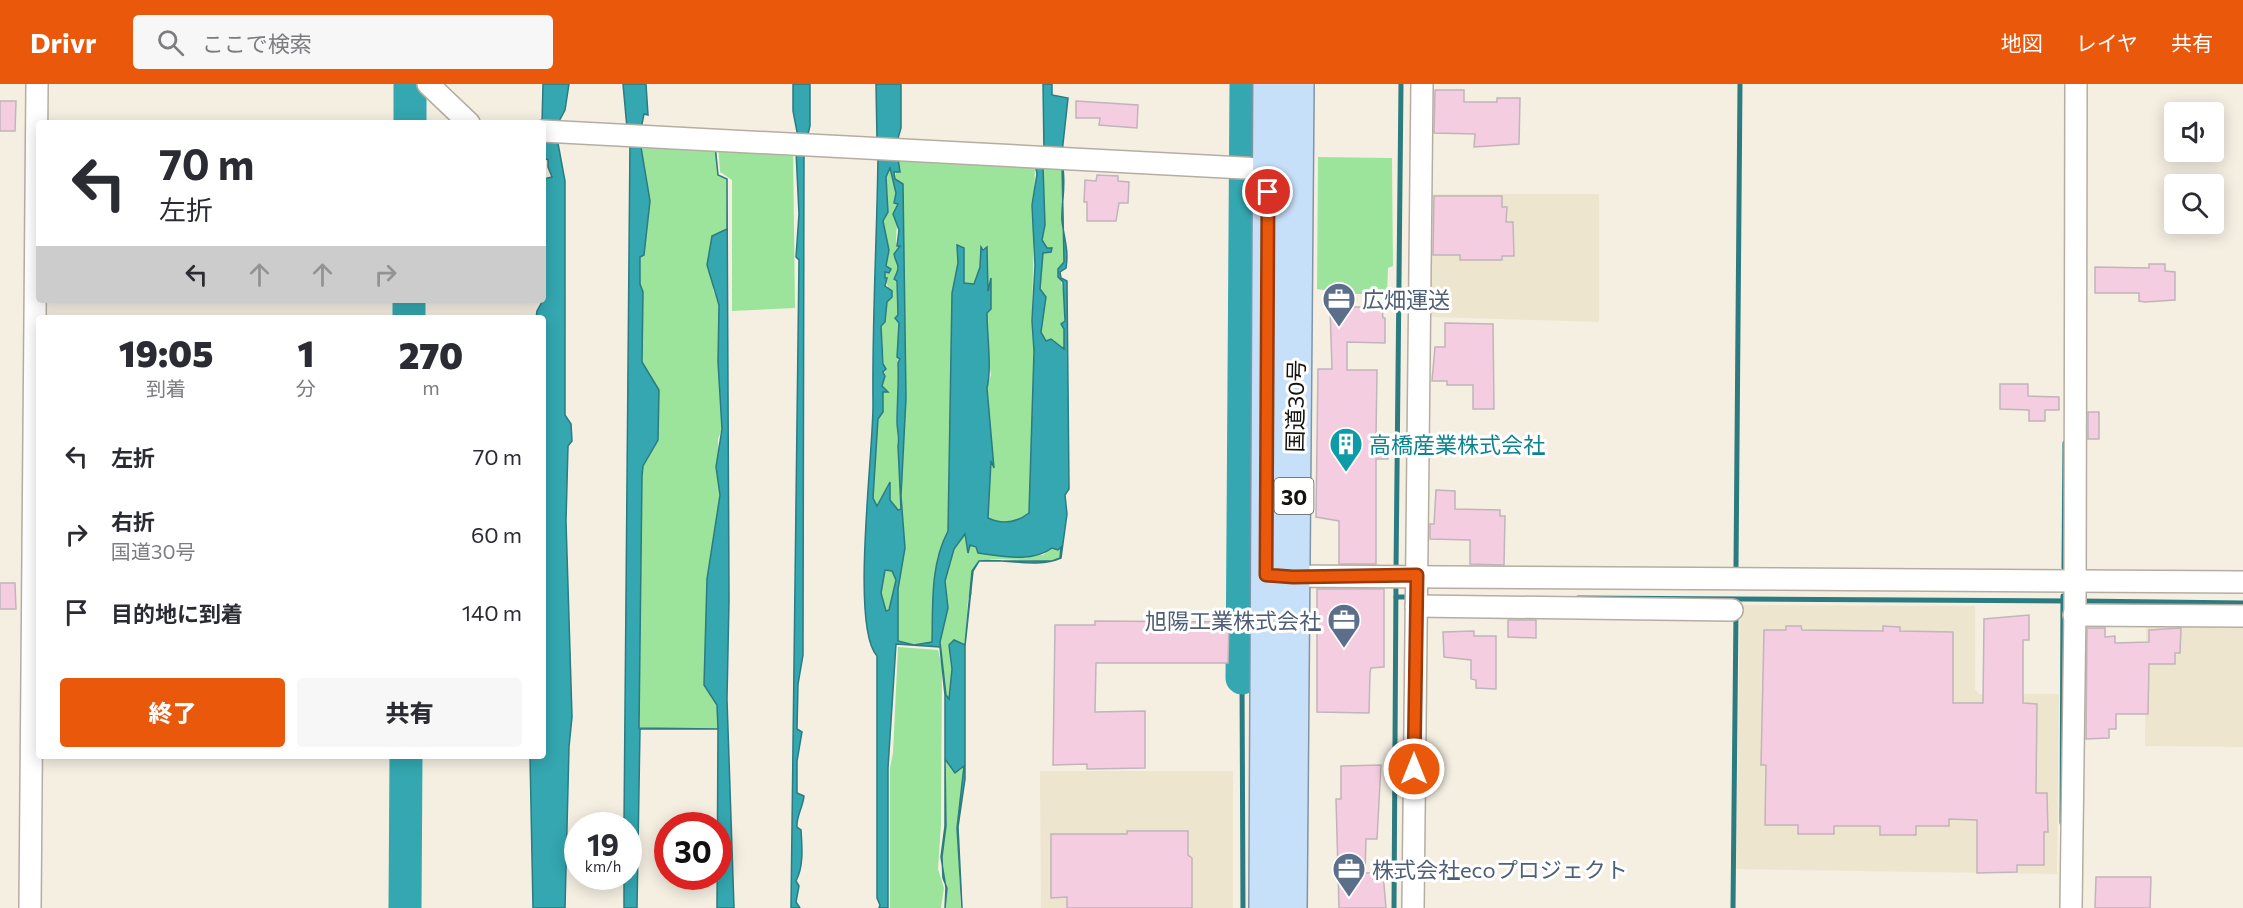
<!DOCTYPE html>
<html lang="ja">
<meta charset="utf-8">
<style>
:root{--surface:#fff;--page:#f7f7f7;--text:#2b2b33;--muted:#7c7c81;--accent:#ea580c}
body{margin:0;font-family:Commissioner,"Noto Sans JP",sans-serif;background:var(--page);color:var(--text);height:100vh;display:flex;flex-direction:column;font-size:22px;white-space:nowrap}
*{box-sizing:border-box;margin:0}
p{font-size:20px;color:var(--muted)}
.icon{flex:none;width:33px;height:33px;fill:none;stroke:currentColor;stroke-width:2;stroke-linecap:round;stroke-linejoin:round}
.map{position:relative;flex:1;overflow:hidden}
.drawer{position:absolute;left:36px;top:231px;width:510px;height:444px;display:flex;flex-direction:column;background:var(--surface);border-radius:6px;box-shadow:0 3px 15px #0003}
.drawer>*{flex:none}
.hud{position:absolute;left:36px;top:36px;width:510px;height:183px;border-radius:6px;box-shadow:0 3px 15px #0003;background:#fff;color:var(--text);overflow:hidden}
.fabs{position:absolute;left:2164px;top:18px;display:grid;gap:12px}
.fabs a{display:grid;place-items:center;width:60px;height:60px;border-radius:6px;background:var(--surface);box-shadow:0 3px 15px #0003;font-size:30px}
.speed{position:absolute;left:564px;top:728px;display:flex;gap:12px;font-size:30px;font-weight:700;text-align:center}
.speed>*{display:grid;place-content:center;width:78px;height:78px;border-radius:50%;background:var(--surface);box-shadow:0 3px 15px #0003;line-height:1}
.speed small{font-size:15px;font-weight:400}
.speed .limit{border:9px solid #d22;background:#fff;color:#111}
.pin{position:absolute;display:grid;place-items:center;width:51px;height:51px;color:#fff;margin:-26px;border:3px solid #fff;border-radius:50%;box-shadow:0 2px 6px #0007}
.me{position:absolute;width:66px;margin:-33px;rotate:0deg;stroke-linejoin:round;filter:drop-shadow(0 0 4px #0008)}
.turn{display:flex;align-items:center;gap:21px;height:126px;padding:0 24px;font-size:27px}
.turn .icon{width:78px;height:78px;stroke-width:2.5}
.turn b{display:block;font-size:42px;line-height:51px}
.lanes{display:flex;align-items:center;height:57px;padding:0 24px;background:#0003;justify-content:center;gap:30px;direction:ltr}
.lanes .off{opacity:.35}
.eta{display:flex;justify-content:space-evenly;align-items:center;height:102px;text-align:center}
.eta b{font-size:36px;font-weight:800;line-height:42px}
.action{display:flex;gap:12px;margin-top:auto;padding:12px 24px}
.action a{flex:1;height:69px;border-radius:6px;background:var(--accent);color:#fff;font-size:24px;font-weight:800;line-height:69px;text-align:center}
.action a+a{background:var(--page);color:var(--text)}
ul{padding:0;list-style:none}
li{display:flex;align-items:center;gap:18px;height:78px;padding:0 24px}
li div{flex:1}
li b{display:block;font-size:22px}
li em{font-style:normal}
header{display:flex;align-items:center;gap:36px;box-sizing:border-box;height:84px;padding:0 30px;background:var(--accent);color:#fff}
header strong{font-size:28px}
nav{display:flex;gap:33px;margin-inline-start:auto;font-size:21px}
.search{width:420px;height:54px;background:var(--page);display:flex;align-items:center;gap:15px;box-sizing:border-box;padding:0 21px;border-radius:6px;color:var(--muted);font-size:22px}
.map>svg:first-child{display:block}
.industrial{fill:#eee5cf}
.green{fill:#9ce49c}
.water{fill:#34a7b0;stroke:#2b7b80;stroke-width:1.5;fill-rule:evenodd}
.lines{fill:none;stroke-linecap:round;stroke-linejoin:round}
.stream{stroke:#2b7b80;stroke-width:5}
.river{stroke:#34a7b0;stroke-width:33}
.building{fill:#f4cde1;stroke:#c1b4ba;stroke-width:1.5}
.minor-casing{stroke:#b4aea2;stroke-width:24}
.trunk-casing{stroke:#8094a6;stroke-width:36}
.minor{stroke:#fff;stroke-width:21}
.trunk{stroke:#c7e0fa;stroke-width:33}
.route-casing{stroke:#983908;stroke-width:15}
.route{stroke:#ea580c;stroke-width:10}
.labels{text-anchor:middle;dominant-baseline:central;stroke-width:6;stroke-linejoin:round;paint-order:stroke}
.shield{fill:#fff;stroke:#5b5a57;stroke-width:1.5}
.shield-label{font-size:21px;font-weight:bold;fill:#15130f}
.service-label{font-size:22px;fill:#4e5e75;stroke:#fff;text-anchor:start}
.street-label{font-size:22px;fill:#15130f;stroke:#fff}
.culture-label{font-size:22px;fill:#0d838f;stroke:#fff;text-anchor:start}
</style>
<header>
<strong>Drivr</strong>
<div class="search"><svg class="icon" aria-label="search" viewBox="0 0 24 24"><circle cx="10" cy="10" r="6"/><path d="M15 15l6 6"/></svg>ここで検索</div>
<nav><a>地図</a><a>レイヤ</a><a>共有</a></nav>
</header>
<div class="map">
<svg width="2243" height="824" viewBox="0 0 2243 824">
<rect width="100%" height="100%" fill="#f5efe2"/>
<g class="industrial">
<path d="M 1431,110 L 1599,110 L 1599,238 L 1428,233 Z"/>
<path d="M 1740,521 L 1975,522 L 1975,605 L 1979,610 L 2059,610 L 2057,790 L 1736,785 Z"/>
<path d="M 2243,536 L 2243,663 L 2145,662 L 2146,537 Z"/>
<path d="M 1040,687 L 1233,687 L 1233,824 L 1041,824 Z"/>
</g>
<g class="green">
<path d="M 640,57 L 715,61 L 718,91 L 727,95 L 727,145 L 712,152 L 713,206 L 719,221 L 718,278 L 722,345 L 718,355 L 720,411 L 707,495 L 704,601 L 717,621 L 718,645 L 639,644 L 642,392 L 643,382 L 658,356 L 659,307 L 642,278 L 643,208 L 640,200 L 642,83 Z"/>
<path d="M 718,61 L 793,65 L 795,224 L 732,227 L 732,96 L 720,88 Z"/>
<path d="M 898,73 L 1035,79 L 1032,237 L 1034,267 L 1029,429 C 1016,439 1003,441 988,434 L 990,376 L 994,382 L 987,303 L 991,291 L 987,263 L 987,164 L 981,164 L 980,183 L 974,201 L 964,199 L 964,164 L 958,162 L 958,179 L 952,209 L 948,447 C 930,481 933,521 932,559 L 914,561 L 898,557 L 898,505 L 905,464 L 902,422 L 897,426 L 890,416 L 889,399 L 876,423 L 873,414 L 878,335 L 883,328 L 882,308 L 888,308 L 882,302 L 885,292 L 881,241 L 885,238 L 888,203 L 885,194 L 887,169 L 883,137 L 888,120 L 886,93 L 890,83 L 896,109 L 894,119 L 898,120 L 896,157 L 897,162 L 900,162 L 899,185 L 894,194 L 897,197 L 901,275 C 898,282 896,332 897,341 C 897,346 900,350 900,355 C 899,368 898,389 901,400 L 906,314 L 903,100 L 895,95 Z"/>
<path d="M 1318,73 L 1392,74 L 1393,182 L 1388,184 L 1387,210 L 1348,210 L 1317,205 Z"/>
<path d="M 1062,81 L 1064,178 L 1058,185 L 1064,210 L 1064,266 L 1046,257 L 1041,248 L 1046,213 L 1040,205 L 1043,169 L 1051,164 L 1047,164 L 1042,156 L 1045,141 L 1043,82 Z"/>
<path d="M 966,449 L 966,459 L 987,470 L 1015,473 L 1043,471 L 1052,464 L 1061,462 L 1060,474 L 1053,477 L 991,475 L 979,477 L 972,487 L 972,510 L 968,514 L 965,562 L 949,561 L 952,585 L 950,615 L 946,614 L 940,558 L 948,524 L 945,497 L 954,465 Z"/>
<path d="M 885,486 L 892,487 L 896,496 L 889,526 L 886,527 L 881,509 Z"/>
<path d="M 898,563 L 938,566 L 942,582 L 941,741 L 938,785 L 944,804 L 941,824 L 890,824 L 890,684 L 893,669 Z"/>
<path d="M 945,674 L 964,681 L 957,744 L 961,824 L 945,824 L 947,804 L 943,794 L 942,773 L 946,742 Z"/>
</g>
<g class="water">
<path d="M 543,0 L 569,0 L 565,26 L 557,41 L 542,39 Z"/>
<path d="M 623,0 L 646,0 L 648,31 L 644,30 L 641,45 L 627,44 Z"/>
<path d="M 793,0 L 810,0 L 810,42 L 807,54 L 798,53 L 793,27 Z"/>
<path d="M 876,0 L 901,0 L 901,44 L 897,58 L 877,55 Z"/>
<path d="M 1043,0 L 1052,0 L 1052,11 L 1068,14 L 1062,69 L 1044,67 Z"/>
<path d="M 543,53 L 557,54 L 565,97 L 565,331 L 571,340 L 572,357 L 568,362 L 566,437 L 572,633 L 569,663 L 565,824 L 533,824 L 530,672 L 543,672 L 543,234 L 536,234 L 537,227 L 543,216 L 543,95 L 552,93 L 548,83 L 548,76 L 543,73 Z"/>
<path d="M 630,56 L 715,61 L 718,91 L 727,95 L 729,516 L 727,615 L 734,824 L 717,824 L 718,645 L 640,645 L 637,824 L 624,824 L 624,792 L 628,792 L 628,741 L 624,741 ZM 640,57 L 715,62 L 718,91 L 727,95 L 727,145 L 712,152 L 707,181 L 719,221 L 718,278 L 722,345 L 716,383 L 720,411 L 707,495 L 704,601 L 717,621 L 718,645 L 639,644 L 642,392 L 643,382 L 658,356 L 659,306 L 642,278 L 643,208 L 640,200 L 640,173 L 644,171 L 650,117 Z"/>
<path d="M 796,67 L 804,67 L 803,571 L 798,600 L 797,645 L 802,648 L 797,677 L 797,709 L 804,712 C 803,723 796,733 797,743 L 801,746 C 802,762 804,782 796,797 L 799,802 L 796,818 L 800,824 L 791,824 L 799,176 L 796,173 L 799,130 Z"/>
<path d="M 878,72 L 1062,80 C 1067,99 1061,118 1062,137 C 1064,154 1069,166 1066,184 L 1060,188 L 1061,194 L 1067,197 L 1069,405 L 1065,411 L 1067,430 L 1061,474 C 1036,485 1006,474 979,477 L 973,487 L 965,562 L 965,695 L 958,743 L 962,824 L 957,744 L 964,682 L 955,689 L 945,675 L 946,742 L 942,773 L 943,794 L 947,804 L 945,824 L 946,804 L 941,773 L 945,742 L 945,611 L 940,563 L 896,560 L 888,684 L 888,824 L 879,824 L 880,821 L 877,814 L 877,572 C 850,543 874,365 873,319 C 872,237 877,154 878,72 ZM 898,74 L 1035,79 L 1037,90 L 1032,121 L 1035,181 L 1032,237 L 1034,267 L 1029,429 C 1016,439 1003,441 988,434 L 991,377 L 994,384 L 987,304 C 992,285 987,251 987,229 L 991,225 L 991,194 L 988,207 L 987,163 L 983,166 L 981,163 L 980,183 L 974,200 L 964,199 L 964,164 L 957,161 L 958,179 L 952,209 L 948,447 C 930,481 933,521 932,558 L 914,561 L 898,557 L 898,505 L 905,464 L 901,412 L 906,314 L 903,100 L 895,95 L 894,88 L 900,88 ZM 1062,81 L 1064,178 L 1058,185 L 1058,193 L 1063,198 L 1065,237 L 1061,240 L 1064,245 L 1064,265 L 1051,255 L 1046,257 L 1041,248 L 1046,213 L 1040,205 L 1043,169 L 1051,168 L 1052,164 L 1047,164 L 1042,156 L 1045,141 L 1043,82 ZM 890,84 L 896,109 L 894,119 L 898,120 L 893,130 L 899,146 L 897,162 L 900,162 L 894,170 C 896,182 902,179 894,195 L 897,197 L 898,231 L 895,234 L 899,239 L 897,273 L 900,275 L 898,279 C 899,299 897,318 897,338 C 897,347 900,353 898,362 L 901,425 L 898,426 L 890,416 L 890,398 L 877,422 L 873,414 L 878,335 L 883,328 L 883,308 L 888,308 L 882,302 L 885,292 L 883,288 L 886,285 L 883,280 L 881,242 L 885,238 L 887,218 L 892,213 L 892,207 L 885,202 L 887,194 L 885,194 L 885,188 L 889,189 L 891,185 L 886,182 L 889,166 L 883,137 L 888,128 L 886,93 ZM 965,450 L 968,469 L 970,461 L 976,463 L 978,469 C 1001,472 1033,479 1052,464 L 1058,466 L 1061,463 L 1060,474 L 1052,477 L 979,477 L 972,487 L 965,561 L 954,556 L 949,561 L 952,585 L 949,615 L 946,611 L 940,558 L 948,524 L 945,497 L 954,465 ZM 885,486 L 892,487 L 896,496 L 889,526 L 886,527 L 881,509 Z"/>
</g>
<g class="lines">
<g class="stream">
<path d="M 1736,483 L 1740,0"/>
<path d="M 2064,484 L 2065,359"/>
<path d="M 1396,487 L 1401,0"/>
<path d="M 1396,513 L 1413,513"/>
<path d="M 1578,514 L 2069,517"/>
<path d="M 2079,517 L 2243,519"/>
<path d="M 1242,594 L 1243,824"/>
<path d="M 2062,739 L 2063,512"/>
<path d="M 1394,824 L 1396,497"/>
<path d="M 1733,824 L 1736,529"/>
</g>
<g class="river">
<path d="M 410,39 L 410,0"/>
<path d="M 409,234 L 409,216"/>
<path d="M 1242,594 L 1246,0"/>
<path d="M 405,824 L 406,672"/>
</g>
</g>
<g class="building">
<path d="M 1435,6 L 1464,6 L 1464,18 L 1497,18 L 1497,14 L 1520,14 L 1519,60 L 1474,63 L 1475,50 L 1434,49 Z"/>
<path d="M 0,17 L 16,17 L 15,47 L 0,47 Z"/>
<path d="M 1076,17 L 1138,21 L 1137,44 L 1099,41 L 1100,34 L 1076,34 Z"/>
<path d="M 1097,91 L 1118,92 L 1118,97 L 1129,98 L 1128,119 L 1119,119 L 1116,137 L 1087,137 L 1087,118 L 1084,118 L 1085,96 L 1096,97 Z"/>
<path d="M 1434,112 L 1502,112 L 1502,123 L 1507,123 L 1506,138 L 1513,138 L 1514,172 L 1502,172 L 1502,176 L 1460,176 L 1460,171 L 1433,171 Z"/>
<path d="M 2149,180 L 2165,180 L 2165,187 L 2175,188 L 2175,216 L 2145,218 L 2139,217 L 2139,209 L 2095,209 L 2095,183 L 2149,184 Z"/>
<path d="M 1330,223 L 1382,223 L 1383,234 L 1385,234 L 1385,259 L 1347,258 L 1347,286 L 1377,286 L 1376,353 L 1388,353 L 1388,375 L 1376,375 L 1376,480 L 1339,480 L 1339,437 L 1316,433 L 1318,285 L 1332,285 Z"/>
<path d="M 1445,239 L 1493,240 L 1494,325 L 1473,325 L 1473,301 L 1447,301 L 1447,297 L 1432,297 L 1435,263 L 1445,263 Z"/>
<path d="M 2000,300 L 2028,300 L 2028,312 L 2059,313 L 2059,326 L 2045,326 L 2045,337 L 2029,337 L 2029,326 L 2000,325 Z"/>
<rect x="2088" y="328" width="11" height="27"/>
<path d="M 1436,406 L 1455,407 L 1455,425 L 1500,426 L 1500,432 L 1505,432 L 1504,481 L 1470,480 L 1470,456 L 1430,455 L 1430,440 L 1434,440 Z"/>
<path d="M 0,499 L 15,499 L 16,525 L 0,525 Z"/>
<path d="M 1317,505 L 1384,505 L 1384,583 L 1371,584 L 1370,588 L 1369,629 L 1317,628 Z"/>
<path d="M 2029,531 L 2029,556 L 2023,556 L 2023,619 L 2037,620 L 2036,709 L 2047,709 L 2048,748 L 2044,748 L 2044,781 L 2017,781 L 2017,788 L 1977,789 L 1977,736 L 1949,735 L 1949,742 L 1916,742 L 1916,751 L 1880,751 L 1880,742 L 1834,742 L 1834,750 L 1798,750 L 1798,741 L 1765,741 L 1766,681 L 1761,681 L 1764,546 L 1786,546 L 1786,542 L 1801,542 L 1802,546 L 1883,547 L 1883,542 L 1900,543 L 1900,547 L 1953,548 L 1953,619 L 1983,619 L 1984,535 Z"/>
<path d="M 1508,536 L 1536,536 L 1536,554 L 1508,553 Z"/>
<path d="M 1095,537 L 1229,538 L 1228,579 L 1096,579 L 1095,628 L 1145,627 L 1145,684 L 1087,685 L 1087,680 L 1053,681 L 1055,541 L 1095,541 Z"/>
<path d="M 2087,544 L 2105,544 L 2105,553 L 2115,552 L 2115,559 L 2149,558 L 2149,546 L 2181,544 L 2180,569 L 2175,569 L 2175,580 L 2149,580 L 2148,630 L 2116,630 L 2116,645 L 2109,645 L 2109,654 L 2086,655 Z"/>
<path d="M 1474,547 L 1474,552 L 1496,552 L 1496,605 L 1476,604 L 1476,596 L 1471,595 L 1471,576 L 1444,573 L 1443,548 Z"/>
<path d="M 1381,681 L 1377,755 L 1366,755 L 1365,789 L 1383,789 L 1386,824 L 1339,824 L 1336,715 L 1341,715 L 1341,682 Z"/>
<path d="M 1127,747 L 1188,747 L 1188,771 L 1192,774 L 1192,824 L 1067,824 L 1067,813 L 1051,814 L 1051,750 L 1127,750 Z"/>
<path d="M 2096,793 L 2151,793 L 2150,824 L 2095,824 Z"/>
</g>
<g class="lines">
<g class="minor-casing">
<g id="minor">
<path d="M 428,0 L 469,39"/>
<path d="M 543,47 L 1282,86"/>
<path d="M 1281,492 L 2243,498"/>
<path d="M 1416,522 L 1732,526"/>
<path d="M 2074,531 L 2243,532"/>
<path d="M 30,824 L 37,0"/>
<path d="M 1413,824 L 1422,0"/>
<path d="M 2071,824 L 2075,523 L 2076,0"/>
</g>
</g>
<g class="trunk-casing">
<g id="trunk">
<path d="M 1266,824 L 1270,0"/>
<path d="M 1290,824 L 1297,0"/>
</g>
</g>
<use href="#minor" class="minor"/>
<use href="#trunk" class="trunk"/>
</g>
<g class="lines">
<g class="route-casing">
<path id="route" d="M 1268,108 L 1266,491 L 1293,493 L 1417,491 L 1414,685"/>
</g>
<use href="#route" class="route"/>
</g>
<defs>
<g id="office-pin" transform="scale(1.725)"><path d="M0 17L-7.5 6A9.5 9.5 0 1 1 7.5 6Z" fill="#5c6f8a" stroke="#fff"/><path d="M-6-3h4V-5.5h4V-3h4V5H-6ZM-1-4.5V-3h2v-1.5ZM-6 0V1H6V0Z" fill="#fff"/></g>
<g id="building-pin" transform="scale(1.725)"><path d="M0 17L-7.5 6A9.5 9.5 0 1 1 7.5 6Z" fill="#0f9aa8" stroke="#fff"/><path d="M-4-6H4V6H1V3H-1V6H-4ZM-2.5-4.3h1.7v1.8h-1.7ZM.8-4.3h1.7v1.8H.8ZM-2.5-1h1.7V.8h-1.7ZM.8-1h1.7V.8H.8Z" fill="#fff"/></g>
</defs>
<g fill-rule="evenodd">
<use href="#office-pin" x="1339" y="215"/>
<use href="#building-pin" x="1346" y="360"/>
<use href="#office-pin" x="1344" y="536"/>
<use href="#office-pin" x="1349" y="785"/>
</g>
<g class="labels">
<rect class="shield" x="1274.5" y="394" width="39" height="36" rx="4.5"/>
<g class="shield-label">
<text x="1294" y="412">30</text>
</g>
<g class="service-label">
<text x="1362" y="215">広畑運送</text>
<text x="1321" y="536" text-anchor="end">旭陽工業株式会社</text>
<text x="1372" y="785">株式会社ecoプロジェクト</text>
</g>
<g class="street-label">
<text transform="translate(1295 322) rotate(-89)">国道30号</text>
</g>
<g class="culture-label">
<text x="1369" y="360">高橋産業株式会社</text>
</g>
</g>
</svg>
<div class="fabs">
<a><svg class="icon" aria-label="sound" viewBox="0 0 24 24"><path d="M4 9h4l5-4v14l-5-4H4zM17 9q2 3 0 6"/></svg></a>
<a><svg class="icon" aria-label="search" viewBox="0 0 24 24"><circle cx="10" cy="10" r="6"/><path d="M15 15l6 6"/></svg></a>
</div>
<div class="speed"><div>19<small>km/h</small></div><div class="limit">30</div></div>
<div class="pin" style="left:1268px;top:108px;background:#d93025"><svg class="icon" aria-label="arrive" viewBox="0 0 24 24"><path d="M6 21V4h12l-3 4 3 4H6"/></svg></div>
<svg class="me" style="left:1414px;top:685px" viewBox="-20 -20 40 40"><circle r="17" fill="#ea580c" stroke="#fff" stroke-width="3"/><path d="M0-11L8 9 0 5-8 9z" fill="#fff"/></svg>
<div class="hud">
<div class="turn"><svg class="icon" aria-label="left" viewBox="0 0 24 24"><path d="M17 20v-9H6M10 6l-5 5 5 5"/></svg><div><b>70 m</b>左折</div></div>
<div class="lanes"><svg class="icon" aria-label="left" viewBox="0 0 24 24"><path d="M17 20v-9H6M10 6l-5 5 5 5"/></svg><svg class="icon off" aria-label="ahead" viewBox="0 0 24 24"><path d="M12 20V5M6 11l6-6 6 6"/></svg><svg class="icon off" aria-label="ahead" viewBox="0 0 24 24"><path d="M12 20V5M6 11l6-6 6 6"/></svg><svg class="icon off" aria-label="right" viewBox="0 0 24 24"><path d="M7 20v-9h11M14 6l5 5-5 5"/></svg></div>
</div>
<section class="drawer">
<div class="eta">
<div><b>19:05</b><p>到着</p></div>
<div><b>1</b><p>分</p></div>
<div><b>270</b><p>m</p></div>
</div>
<ul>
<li><svg class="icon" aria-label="left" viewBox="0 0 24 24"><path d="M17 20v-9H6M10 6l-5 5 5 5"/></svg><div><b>左折</b></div><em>70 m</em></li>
<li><svg class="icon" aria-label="right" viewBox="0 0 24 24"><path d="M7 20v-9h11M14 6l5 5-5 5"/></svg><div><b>右折</b><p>国道30号</p></div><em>60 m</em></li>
<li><svg class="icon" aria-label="arrive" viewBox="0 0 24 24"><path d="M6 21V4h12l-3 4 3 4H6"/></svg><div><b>目的地に到着</b></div><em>140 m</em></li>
</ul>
<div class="action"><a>終了</a><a>共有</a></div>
</section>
</div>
